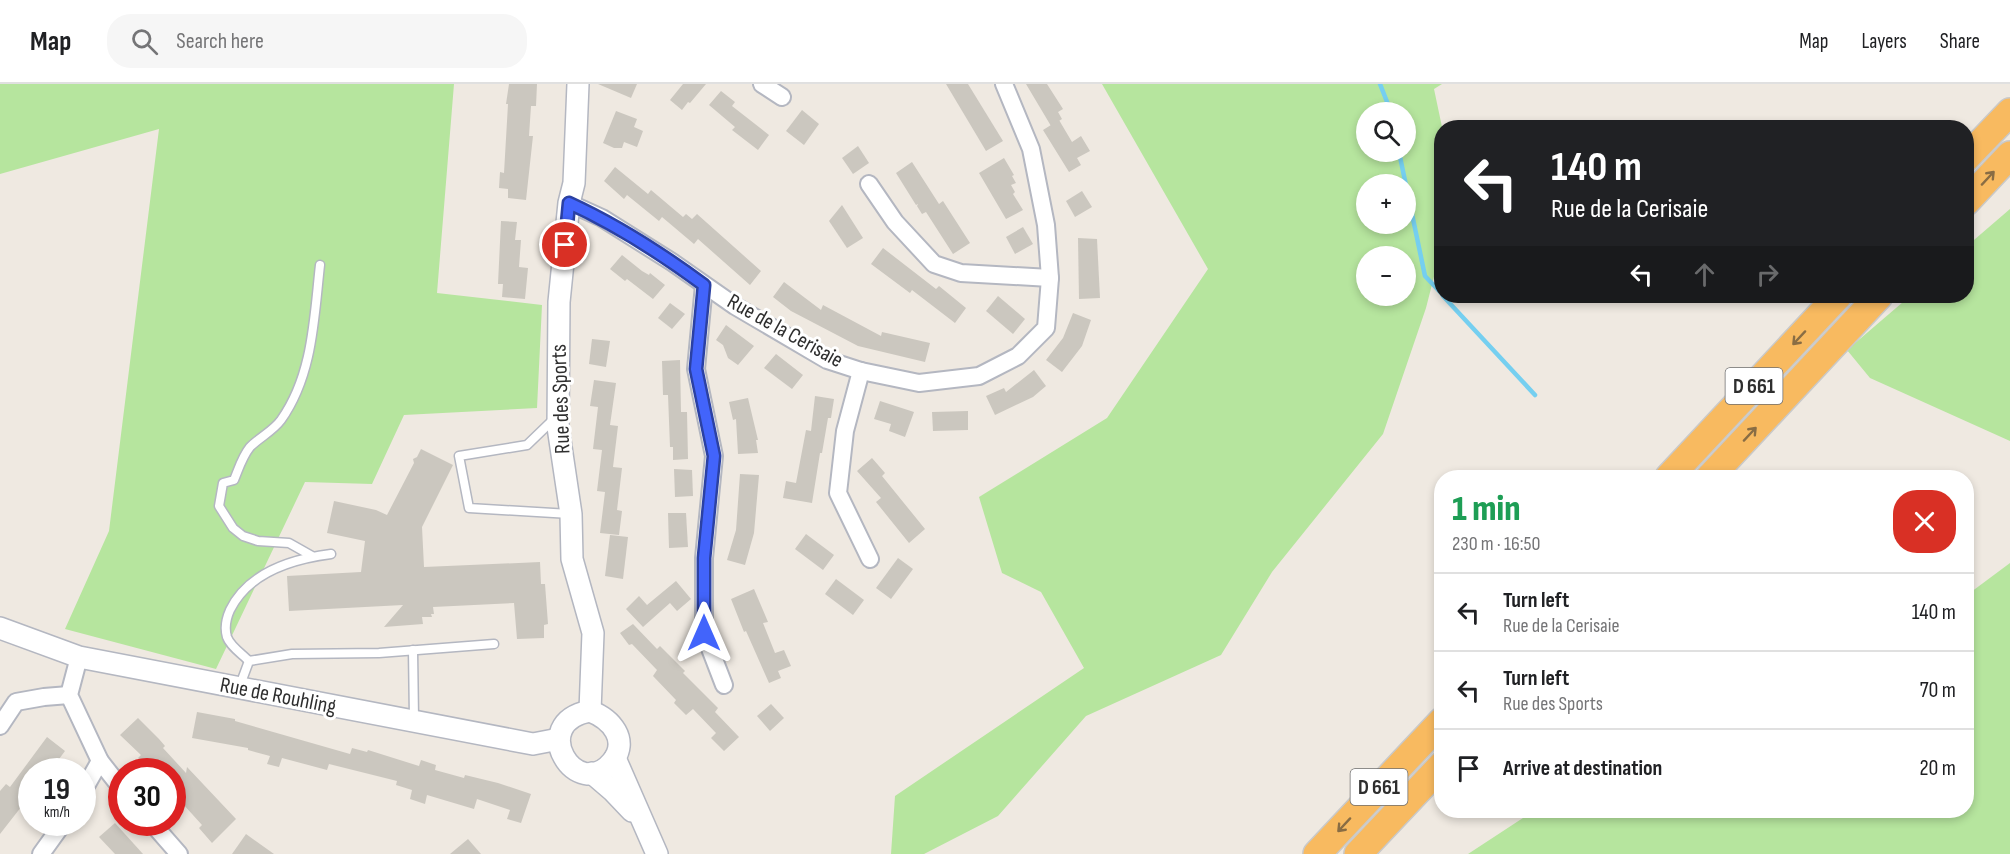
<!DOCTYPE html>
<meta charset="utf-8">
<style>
:root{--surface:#fff;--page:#f6f6f6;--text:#202124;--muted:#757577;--line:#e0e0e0}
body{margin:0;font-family:"Sofia Sans Condensed",sans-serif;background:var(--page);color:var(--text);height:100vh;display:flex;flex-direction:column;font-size:22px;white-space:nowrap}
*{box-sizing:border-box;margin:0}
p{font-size:20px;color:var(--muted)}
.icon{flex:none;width:33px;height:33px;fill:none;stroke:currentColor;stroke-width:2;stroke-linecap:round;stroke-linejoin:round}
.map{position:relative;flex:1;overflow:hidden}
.panel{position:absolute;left:1434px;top:386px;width:540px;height:348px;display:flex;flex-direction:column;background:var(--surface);border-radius:24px;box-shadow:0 3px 9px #0003}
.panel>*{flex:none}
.hud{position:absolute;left:1434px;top:36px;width:540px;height:183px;border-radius:24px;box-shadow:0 3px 9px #0003;background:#202124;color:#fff;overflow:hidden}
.buttons{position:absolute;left:1356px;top:18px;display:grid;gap:12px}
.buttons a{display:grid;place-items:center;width:60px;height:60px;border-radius:50%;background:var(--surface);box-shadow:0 3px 9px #0003;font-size:30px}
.speed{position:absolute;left:18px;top:674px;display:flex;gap:12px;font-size:30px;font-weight:700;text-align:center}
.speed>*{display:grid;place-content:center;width:78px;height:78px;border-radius:50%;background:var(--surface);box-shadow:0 3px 9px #0003;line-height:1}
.speed small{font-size:15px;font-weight:400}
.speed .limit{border:9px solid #d22;background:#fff;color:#111}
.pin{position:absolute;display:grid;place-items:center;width:51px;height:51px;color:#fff;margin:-26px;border:3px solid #fff;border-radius:50%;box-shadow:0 2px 6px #0007}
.me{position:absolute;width:66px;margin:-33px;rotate:0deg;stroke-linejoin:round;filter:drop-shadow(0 0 4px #0008)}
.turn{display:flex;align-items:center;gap:21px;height:126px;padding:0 18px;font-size:27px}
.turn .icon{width:78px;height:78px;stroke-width:2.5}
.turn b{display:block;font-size:42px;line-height:51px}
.lanes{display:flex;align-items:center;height:57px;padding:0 18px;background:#0003;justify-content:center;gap:30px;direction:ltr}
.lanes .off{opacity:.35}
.round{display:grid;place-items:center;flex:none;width:63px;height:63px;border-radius:24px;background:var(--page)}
.overview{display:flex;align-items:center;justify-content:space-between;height:102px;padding:0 18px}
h1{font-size:36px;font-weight:800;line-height:45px;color:#1e9e55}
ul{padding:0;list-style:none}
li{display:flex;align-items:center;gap:18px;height:78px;padding:0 18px;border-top:2px solid var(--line)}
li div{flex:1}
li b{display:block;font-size:22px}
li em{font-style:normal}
header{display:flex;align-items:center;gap:36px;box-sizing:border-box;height:84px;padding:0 30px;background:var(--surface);border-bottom:2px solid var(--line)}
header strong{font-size:28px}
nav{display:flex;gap:33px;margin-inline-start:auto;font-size:21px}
.search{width:420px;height:54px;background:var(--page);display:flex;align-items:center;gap:15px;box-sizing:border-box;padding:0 21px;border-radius:24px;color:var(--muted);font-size:22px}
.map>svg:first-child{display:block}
.green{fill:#b6e59e;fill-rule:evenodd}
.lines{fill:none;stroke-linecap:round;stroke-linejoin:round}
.stream{stroke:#75cff0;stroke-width:4.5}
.building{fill:#cbc7bf}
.service-casing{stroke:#b4b7c1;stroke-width:11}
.minor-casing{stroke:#b4b7c1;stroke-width:20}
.tertiary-casing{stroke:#b4b7c1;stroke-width:24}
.trunk-casing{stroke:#c9c9c9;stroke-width:30}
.service{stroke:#fff;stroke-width:8}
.minor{stroke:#fff;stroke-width:16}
.tertiary{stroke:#fff;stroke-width:21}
.trunk{stroke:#f8ba60;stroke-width:27}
.oneway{stroke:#896d44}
.route-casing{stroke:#2b41a3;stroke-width:15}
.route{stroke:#4264fb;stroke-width:10}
.labels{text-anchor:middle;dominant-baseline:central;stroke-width:6;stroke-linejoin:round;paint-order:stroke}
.shield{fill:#fff;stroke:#6d6d6d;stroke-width:1.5}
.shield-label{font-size:21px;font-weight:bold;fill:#2e2e2e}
.street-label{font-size:22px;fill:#2e2e2e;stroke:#fff}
</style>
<header>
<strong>Map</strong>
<div class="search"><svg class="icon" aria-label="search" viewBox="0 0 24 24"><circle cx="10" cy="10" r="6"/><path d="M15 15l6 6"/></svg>Search here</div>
<nav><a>Map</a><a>Layers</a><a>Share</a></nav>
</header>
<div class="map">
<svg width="2010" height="770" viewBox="0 0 2010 770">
<rect width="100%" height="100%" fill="#efe9e1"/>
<g class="green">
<path d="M 0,0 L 454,0 L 437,209 L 542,221 L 537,324 L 404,331 L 372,400 L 305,398 L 216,585 L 65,545 L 109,447 L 159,45 L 0,90 Z"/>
<path d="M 1102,0 L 1442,0 L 1434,5 L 1442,43 L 1441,165 L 1426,224 L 1383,350 L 1272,488 L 1221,571 L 1086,632 L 998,732 L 924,770 L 891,770 L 895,712 L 1084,584 L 1041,508 L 1002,489 L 979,413 L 1107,334 L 1208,185 ZM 1406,28 L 1406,68 L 1366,68 L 1366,28 ZM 1406,100 L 1406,140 L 1366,140 L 1366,100 ZM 1406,172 L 1406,212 L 1366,212 L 1366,172 Z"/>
<path d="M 2010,125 L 2010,357 L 1870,294 L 1847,266 L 1910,212 L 1966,212 L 1967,162 Z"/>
<path d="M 2010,479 L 2010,770 L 1468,770 L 1535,726 L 1966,726 L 1967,511 Z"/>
</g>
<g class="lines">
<g class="stream">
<path d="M 1380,0 L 1391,28"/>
<path d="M 1399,68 L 1425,192 L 1442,210"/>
<path d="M 1443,212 L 1535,311"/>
</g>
</g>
<g class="building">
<path d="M 509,0 L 537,0 L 536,22 L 531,22 L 529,52 L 533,52 L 526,116 L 508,114 L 508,105 L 499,104 L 500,88 L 504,89 L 508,20 L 506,20 Z"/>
<path d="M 598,0 L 637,0 L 631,14 Z"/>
<path d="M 683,0 L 706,0 L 690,19 L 688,18 L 682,26 L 670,16 Z"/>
<path d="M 946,0 L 968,0 L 1003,57 L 986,67 Z"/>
<path d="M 1026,0 L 1047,0 L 1063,25 L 1058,28 L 1062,35 L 1051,42 Z"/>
<path d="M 721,7 L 735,18 L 732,22 L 769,51 L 758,66 L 732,46 L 735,43 L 709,21 Z"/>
<path d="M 802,26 L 819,40 L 804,61 L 786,47 Z"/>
<path d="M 616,27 L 637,35 L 634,43 L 643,47 L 637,63 L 624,58 L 622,64 L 614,64 L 603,59 Z"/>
<path d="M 1059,36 L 1072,58 L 1081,52 L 1090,67 L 1077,74 L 1081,81 L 1069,88 L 1043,46 Z"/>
<path d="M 858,62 L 869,79 L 853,90 L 842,74 Z"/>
<path d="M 1004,74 L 1014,91 L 1012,92 L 1016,99 L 1011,101 L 1015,108 L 1013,110 L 1023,126 L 1006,135 L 979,89 Z"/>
<path d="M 912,78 L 939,120 L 943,117 L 970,159 L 953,170 L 926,128 L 922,130 L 917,122 L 918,120 L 916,121 L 896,89 Z"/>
<path d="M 615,83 L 648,110 L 651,106 L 683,133 L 686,130 L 692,135 L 697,130 L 761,187 L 750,201 L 698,155 L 694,160 L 662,133 L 659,137 L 627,111 L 624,115 L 604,97 Z"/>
<path d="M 1082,107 L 1092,123 L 1075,133 L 1066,117 Z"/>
<path d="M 842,121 L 863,154 L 847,164 L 829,137 Z"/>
<path d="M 501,137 L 517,138 L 515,156 L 521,156 L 519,183 L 528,184 L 525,215 L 502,213 L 503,200 L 498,200 Z"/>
<path d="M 1023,143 L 1033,160 L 1015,170 L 1006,153 Z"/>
<path d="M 1078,154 L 1097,155 L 1100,214 L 1079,215 Z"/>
<path d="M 883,164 L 936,205 L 939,202 L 966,224 L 955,239 L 912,206 L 910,209 L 871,180 Z"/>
<path d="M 622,171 L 642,187 L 649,191 L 650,189 L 665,201 L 653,215 L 627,195 L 625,197 L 610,185 Z"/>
<path d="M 784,198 L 821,226 L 823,221 L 881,252 L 882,248 L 930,259 L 925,278 L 858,262 L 791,227 L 773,213 Z"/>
<path d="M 998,212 L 1025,235 L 1013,250 L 986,227 Z"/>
<path d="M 670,219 L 685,230 L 672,245 L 658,234 Z"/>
<path d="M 1073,229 L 1091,236 L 1082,262 L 1062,288 L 1046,276 L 1063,254 Z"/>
<path d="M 726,241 L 754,262 L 738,281 L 728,274 L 723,261 L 716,256 Z"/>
<path d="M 592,255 L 610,257 L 606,283 L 589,280 Z"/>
<path d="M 776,270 L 803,291 L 792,305 L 764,284 Z"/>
<path d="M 680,276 L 681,328 L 687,328 L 688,375 L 673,376 L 673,363 L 670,363 L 668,311 L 663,311 L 662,277 Z"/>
<path d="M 1034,286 L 1046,302 L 1033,313 L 995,331 L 986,312 L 1004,304 L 1006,308 Z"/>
<path d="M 594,296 L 616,299 L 610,341 L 618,342 L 613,383 L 622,384 L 617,426 L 622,427 L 619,451 L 600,449 L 605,408 L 597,407 L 602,366 L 593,365 L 598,323 L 590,322 Z"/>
<path d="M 815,312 L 834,315 L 831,334 L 828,334 L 822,369 L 820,369 L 812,419 L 783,414 L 786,397 L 796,399 L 806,346 L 811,347 Z"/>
<path d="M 748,314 L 758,356 L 756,356 L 758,369 L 738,370 L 736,335 L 733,336 L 729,318 Z"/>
<path d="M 880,317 L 914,328 L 905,353 L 889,347 L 891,340 L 874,335 Z"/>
<path d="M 968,327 L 968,346 L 933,347 L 932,328 Z"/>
<path d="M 421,365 L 453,381 L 422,443 L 424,483 L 540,478 L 541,500 L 545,500 L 548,540 L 544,541 L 544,554 L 517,555 L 514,519 L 433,523 L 434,530 L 431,530 L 432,533 L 422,533 L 423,540 L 384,543 L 403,521 L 289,527 L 287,492 L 361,488 L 365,457 L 327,449 L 334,417 L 376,426 L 387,431 L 414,379 L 413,375 L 417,373 Z"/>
<path d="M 872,374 L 885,389 L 882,392 L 925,445 L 909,459 L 876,418 L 881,414 L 857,387 Z"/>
<path d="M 674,385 L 692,386 L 693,412 L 675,413 Z"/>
<path d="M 740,390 L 759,391 L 754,449 L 745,481 L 727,476 L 736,446 Z"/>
<path d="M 668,429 L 686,429 L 688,463 L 669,464 Z"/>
<path d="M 806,450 L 834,471 L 823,486 L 795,465 Z"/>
<path d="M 610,451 L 628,453 L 623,495 L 605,492 Z"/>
<path d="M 898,474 L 913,485 L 891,515 L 876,504 Z"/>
<path d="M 836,495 L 864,516 L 853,531 L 825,510 Z"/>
<path d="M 676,497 L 691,515 L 677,527 L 670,519 L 643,543 L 626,525 L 639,512 L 647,521 Z"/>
<path d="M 754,505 L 768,538 L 763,539 L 775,569 L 784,566 L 791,582 L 778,587 L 781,594 L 769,599 L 746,547 L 744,548 L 731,515 Z"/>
<path d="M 633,540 L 657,565 L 660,562 L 685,587 L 683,589 L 718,624 L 715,628 L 739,653 L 724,667 L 711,654 L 716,649 L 693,625 L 686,631 L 674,619 L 676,616 L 653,592 L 657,586 L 632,560 L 629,561 L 620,549 Z"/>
<path d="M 771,620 L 784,634 L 770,647 L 757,632 Z"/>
<path d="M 197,628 L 235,635 L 235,637 L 350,670 L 352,664 L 367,668 L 368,666 L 419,682 L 421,676 L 436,681 L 435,686 L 464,694 L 465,691 L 498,699 L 531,710 L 521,739 L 507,735 L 510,726 L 477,715 L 474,725 L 427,711 L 425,720 L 410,715 L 412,706 L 396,701 L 397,697 L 329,680 L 327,686 L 282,674 L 279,683 L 267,680 L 270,672 L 248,666 L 248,664 L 192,654 Z"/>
<path d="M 138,634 L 159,655 L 165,662 L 163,664 L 186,689 L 187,683 L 236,735 L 212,759 L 199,744 L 202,741 L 183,720 L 181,722 L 172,712 L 172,687 L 150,687 L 138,674 L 141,671 L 120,651 Z"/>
<path d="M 47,653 L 65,667 L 50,687 L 32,687 L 32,709 L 0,750 L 0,707 L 6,700 L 10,703 Z"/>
<path d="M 115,739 L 143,770 L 115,770 L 99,753 Z"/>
<path d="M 246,750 L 274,770 L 232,770 Z"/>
<path d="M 468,755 L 481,770 L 450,770 Z"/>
</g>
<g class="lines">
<g class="service-casing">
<g id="service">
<path d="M 555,334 L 527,361 L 459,372 L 469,424 L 570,430"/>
<path d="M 312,472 L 289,459 L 258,457 L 243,452 L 233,444 L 219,422 L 223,399 L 234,396 C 239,384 242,373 250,363 C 260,353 273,347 281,336 C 313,291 314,234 320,181"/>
<path d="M 413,566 L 414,635"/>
<path d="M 249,577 C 242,570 230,562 227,553 C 224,543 226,535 230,526 C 248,489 292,475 331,470"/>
<path d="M 239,604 L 249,577 L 292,570 L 379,569 L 494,560"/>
</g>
</g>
<g class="minor-casing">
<g id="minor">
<path d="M 762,0 L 782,13"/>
<path d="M 869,100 L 895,138 L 934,180 L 961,189 L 1050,194"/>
<path d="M 569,119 L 602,134 L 672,178 L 735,222 L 827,276 L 861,287 L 919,299 L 979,292 L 1018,272 L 1046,244 L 1050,194 L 1046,141 L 1031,65 L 1004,0"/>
<path d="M 704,201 L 696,285 L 714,372 L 704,474 L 704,549 L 724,601"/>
<path d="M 861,287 L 845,347 L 838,409 L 870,475"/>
<path d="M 79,573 L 69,611 L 100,677 L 122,705"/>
<path d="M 0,642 L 16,618 L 44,613 L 69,611"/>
<path d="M 82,709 L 100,677"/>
<path d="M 151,738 L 179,770"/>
<path d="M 41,770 L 64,738"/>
</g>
</g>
<g class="tertiary-casing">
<g id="tertiary">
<path d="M 578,0 L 574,99 L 569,119 L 559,218 L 558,343 L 571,430 L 572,475 L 593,549 L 590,627"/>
<path d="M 0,544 L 79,573 L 533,660 L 559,655"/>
<path d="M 590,627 C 611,635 630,656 612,678 C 577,720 526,639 590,627 Z"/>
<path d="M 615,674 L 657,770"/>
<path d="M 592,689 L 613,707 L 632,727"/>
</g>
</g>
<g class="trunk-casing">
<g id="trunk">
<path d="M 1966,74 L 2010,28"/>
<path d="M 1966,118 L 2010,71"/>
<path d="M 1669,393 L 1838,212"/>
<path d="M 1710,393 L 1879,212"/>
<path d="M 1317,770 L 1442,637"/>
<path d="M 1358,770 L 1442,681"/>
</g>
</g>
<use href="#service" class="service"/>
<use href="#minor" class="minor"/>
<use href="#tertiary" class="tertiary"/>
<use href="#trunk" class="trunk"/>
</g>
<defs><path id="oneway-shaft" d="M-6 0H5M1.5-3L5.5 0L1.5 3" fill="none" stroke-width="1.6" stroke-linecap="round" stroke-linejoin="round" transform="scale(1.5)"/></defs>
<g class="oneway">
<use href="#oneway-shaft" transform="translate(1988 94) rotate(-47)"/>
<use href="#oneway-shaft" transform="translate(1799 254) rotate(133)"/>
<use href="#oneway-shaft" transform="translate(1750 350) rotate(-47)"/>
<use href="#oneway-shaft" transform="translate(1344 741) rotate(133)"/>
</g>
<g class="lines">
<g class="route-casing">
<path id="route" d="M 565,161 L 569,119 C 617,141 662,170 704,201 L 696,285 L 714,372 L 704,474 L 704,549"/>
</g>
<use href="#route" class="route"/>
</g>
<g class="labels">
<g class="shield">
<rect x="1725.5" y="284" width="57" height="36" rx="4.5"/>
<rect x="1350.5" y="685" width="57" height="36" rx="4.5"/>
</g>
<g class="shield-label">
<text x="1754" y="302">D 661</text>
<text x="1379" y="703">D 661</text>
</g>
<g class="street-label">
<text transform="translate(785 247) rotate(29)">Rue de la Cerisaie</text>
<text transform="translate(561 315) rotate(-92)">Rue des Sports</text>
<text transform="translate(278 612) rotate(11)">Rue de Rouhling</text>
</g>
</g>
</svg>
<div class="buttons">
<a><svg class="icon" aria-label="search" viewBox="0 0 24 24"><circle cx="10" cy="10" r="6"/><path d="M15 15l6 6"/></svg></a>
<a>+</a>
<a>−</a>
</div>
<div class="speed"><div>19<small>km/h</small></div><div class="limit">30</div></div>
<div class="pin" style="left:565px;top:161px;background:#d93025"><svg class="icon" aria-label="arrive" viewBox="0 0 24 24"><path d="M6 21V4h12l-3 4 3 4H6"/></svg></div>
<svg class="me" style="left:704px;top:549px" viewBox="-20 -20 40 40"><path d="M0-17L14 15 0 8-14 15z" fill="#4264fb" stroke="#fff" stroke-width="4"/></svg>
<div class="hud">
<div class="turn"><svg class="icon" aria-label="left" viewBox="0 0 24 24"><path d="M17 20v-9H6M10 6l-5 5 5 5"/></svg><div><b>140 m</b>Rue de la Cerisaie</div></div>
<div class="lanes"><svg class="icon" aria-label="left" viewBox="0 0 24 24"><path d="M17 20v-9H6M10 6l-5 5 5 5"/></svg><svg class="icon off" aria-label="ahead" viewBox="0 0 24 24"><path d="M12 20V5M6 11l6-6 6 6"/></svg><svg class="icon off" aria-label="right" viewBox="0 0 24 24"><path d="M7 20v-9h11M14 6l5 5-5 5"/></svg></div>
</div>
<section class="panel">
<div class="overview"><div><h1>1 min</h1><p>230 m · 16:50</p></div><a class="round" style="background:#d93025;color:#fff"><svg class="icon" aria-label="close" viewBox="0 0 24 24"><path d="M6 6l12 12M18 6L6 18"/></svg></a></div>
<ul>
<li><svg class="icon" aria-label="left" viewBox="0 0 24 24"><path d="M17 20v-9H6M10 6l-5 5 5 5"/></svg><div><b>Turn left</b><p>Rue de la Cerisaie</p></div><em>140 m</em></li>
<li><svg class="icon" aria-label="left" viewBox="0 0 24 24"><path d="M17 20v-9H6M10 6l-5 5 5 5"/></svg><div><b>Turn left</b><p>Rue des Sports</p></div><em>70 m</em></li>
<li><svg class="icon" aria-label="arrive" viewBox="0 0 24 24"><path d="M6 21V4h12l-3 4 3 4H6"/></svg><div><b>Arrive at destination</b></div><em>20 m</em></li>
</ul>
</section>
</div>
